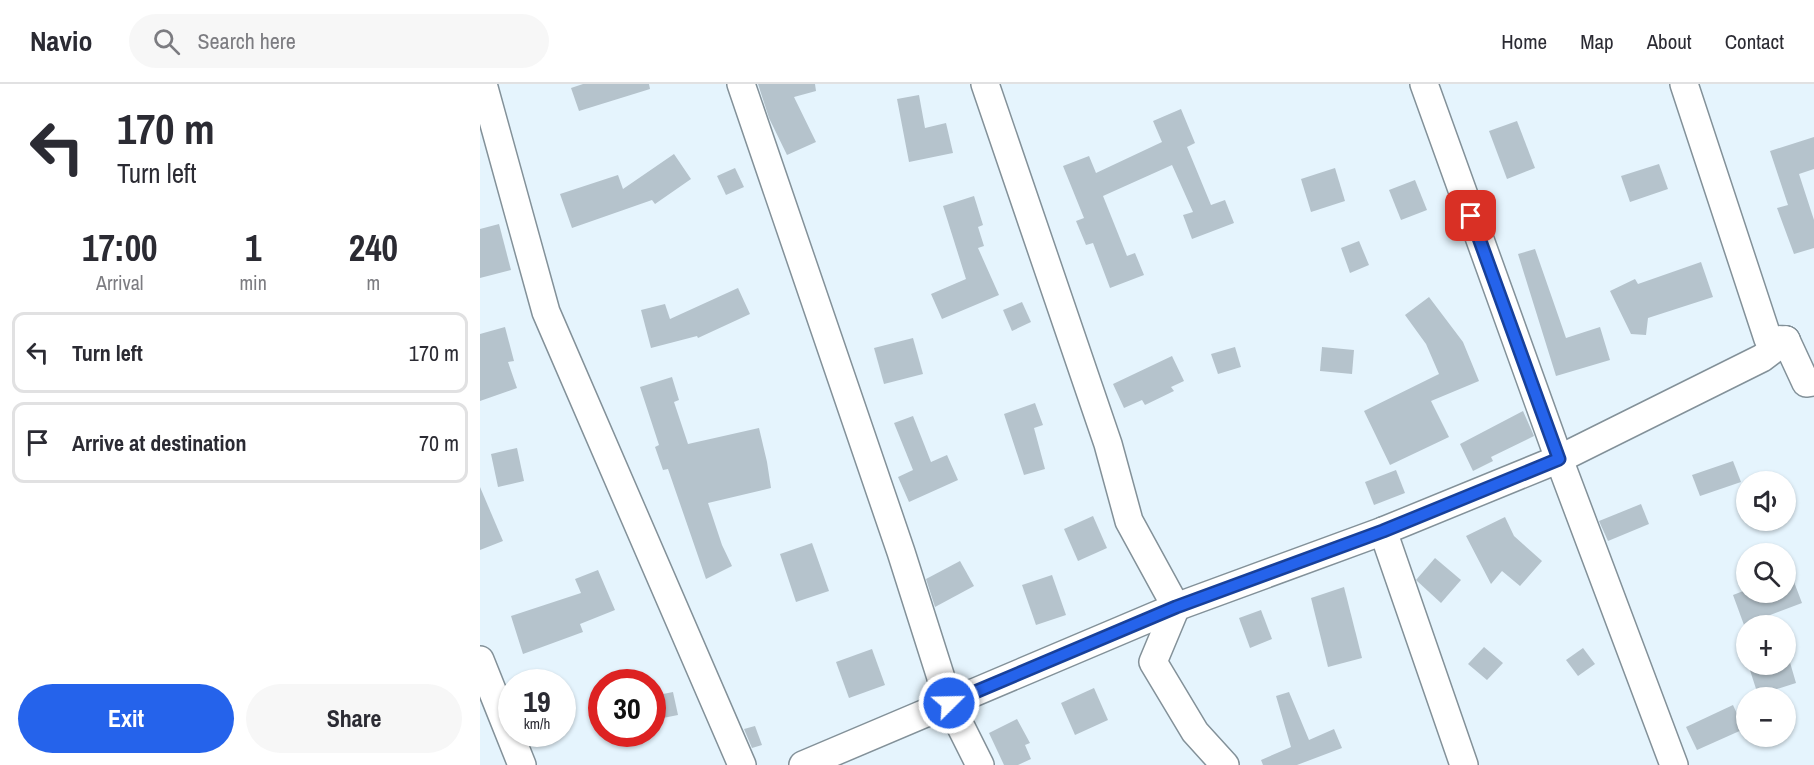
<!DOCTYPE html>
<meta charset="utf-8">
<style>
:root{--surface:#fff;--page:#f7f7f7;--text:#2b2b33;--muted:#7c7c81;--line:#e1e1e2;--accent:#2563eb}
body{margin:0;font-family:"Archivo Narrow",sans-serif;background:var(--page);color:var(--text);height:100vh;display:flex;flex-direction:column;font-size:22px;white-space:nowrap}
*{box-sizing:border-box;margin:0}
p{font-size:20px;color:var(--muted)}
.icon{flex:none;width:33px;height:33px;fill:none;stroke:currentColor;stroke-width:2;stroke-linecap:round;stroke-linejoin:round}
.map{position:relative;flex:1;overflow:hidden}
.sheet{display:flex;flex-direction:column;background:var(--surface);width:480px}
.sheet>*{flex:none}
.top-card{background:#fff;color:var(--text);overflow:hidden}
.buttons{position:absolute;left:1256px;top:387px;display:grid;gap:12px}
.buttons a{display:grid;place-items:center;width:60px;height:60px;border-radius:50%;background:var(--surface);box-shadow:0 2px 4px #0004;font-size:30px}
.speed{position:absolute;left:18px;top:585px;display:flex;gap:12px;font-size:30px;font-weight:700;text-align:center}
.speed>*{display:grid;place-content:center;width:78px;height:78px;border-radius:50%;background:var(--surface);box-shadow:0 2px 4px #0004;line-height:1}
.speed small{font-size:15px;font-weight:400}
.speed .limit{border:9px solid #d22;background:#fff;color:#111}
.pin{position:absolute;display:grid;place-items:center;width:51px;height:51px;color:#fff;margin:-26px;border-radius:12px;box-shadow:0 3px 9px #0006}
.me{position:absolute;width:66px;margin:-33px;rotate:67deg;stroke-linejoin:round;filter:drop-shadow(0 0 4px #0008)}
.turn{display:flex;align-items:center;gap:21px;height:126px;padding:0 18px;font-size:27px}
.turn .icon{width:78px;height:78px;stroke-width:2.5}
.turn b{display:block;font-size:42px;line-height:51px}
.eta{display:flex;justify-content:space-evenly;align-items:center;height:102px;text-align:center}
.eta b{font-size:36px;font-weight:700;line-height:42px}
.button{display:flex;gap:12px;margin-top:auto;padding:12px 18px}
.button a{flex:1;height:69px;border-radius:36px;background:var(--accent);color:#fff;font-size:24px;font-weight:700;line-height:69px;text-align:center}
.button a+a{background:var(--page);color:var(--text)}
ul{padding:0;list-style:none}
li{display:flex;align-items:center;gap:18px;height:81px;margin:0 12px 9px;padding:0 6px;border:3px solid var(--line);border-radius:12px}
li div{flex:1}
li b{display:block;font-size:22px}
li em{font-style:normal}
header{display:flex;align-items:center;gap:36px;box-sizing:border-box;height:84px;padding:0 30px;background:var(--surface);border-bottom:2px solid var(--line)}
header strong{font-size:28px}
nav{display:flex;gap:33px;margin-inline-start:auto;font-size:21px}
.search{width:420px;height:54px;background:var(--page);display:flex;align-items:center;gap:15px;box-sizing:border-box;padding:0 21px;border-radius:33px;color:var(--muted);font-size:22px}
main{display:flex;flex:1;min-height:0}
.map>svg:first-child{display:block}
.building{fill:#b5c3cc}
.lines{fill:none;stroke-linecap:round;stroke-linejoin:round}
.minor-casing{stroke:#839199;stroke-width:30}
.minor{stroke:#fff;stroke-width:27}
.route-casing{stroke:#184099;stroke-width:15}
.route{stroke:#2563eb;stroke-width:10}
</style>
<header>
<strong>Navio</strong>
<div class="search"><svg class="icon" aria-label="search" viewBox="0 0 24 24"><circle cx="10" cy="10" r="6"/><path d="M15 15l6 6"/></svg>Search here</div>
<nav><a>Home</a><a>Map</a><a>About</a><a>Contact</a></nav>
</header>
<main>
<section class="sheet">
<div class="top-card">
<div class="turn"><svg class="icon" aria-label="left" viewBox="0 0 24 24"><path d="M17 20v-9H6M10 6l-5 5 5 5"/></svg><div><b>170 m</b>Turn left</div></div>
</div>
<div class="eta">
<div><b>17:00</b><p>Arrival</p></div>
<div><b>1</b><p>min</p></div>
<div><b>240</b><p>m</p></div>
</div>
<ul>
<li><svg class="icon" aria-label="left" viewBox="0 0 24 24"><path d="M17 20v-9H6M10 6l-5 5 5 5"/></svg><div><b>Turn left</b></div><em>170 m</em></li>
<li><svg class="icon" aria-label="arrive" viewBox="0 0 24 24"><path d="M6 21V4h12l-3 4 3 4H6"/></svg><div><b>Arrive at destination</b></div><em>70 m</em></li>
</ul>
<div class="button"><a>Exit</a><a>Share</a></div>
</section>
<div class="map">
<svg width="1334" height="681" viewBox="0 0 1334 681">
<rect width="100%" height="100%" fill="#e5f4fd"/>
<g class="building">
<path d="M 103,0 L 169,0 L 170,5 L 99,27 L 91,4 Z"/>
<path d="M 278,0 L 335,0 L 336,7 L 314,13 L 336,58 L 307,71 L 289,34 Z"/>
<path d="M 439,11 L 445,44 L 466,39 L 473,69 L 429,78 L 417,15 Z"/>
<path d="M 701,25 L 715,59 L 707,63 L 731,121 L 745,116 L 754,139 L 712,155 L 703,131 L 713,128 L 692,81 L 623,112 L 647,172 L 655,169 L 664,191 L 630,204 L 613,159 L 606,161 L 596,137 L 604,134 L 583,82 L 609,72 L 616,89 L 682,58 L 673,37 Z"/>
<path d="M 1037,37 L 1055,84 L 1027,95 L 1009,47 Z"/>
<path d="M 1334,53 L 1334,85 L 1319,90 L 1334,136 L 1334,164 L 1314,170 L 1297,124 L 1308,121 L 1290,67 Z"/>
<path d="M 194,70 L 211,95 L 175,120 L 172,116 L 92,144 L 80,110 L 138,91 L 143,105 Z"/>
<path d="M 1179,80 L 1188,105 L 1150,118 L 1141,92 Z"/>
<path d="M 255,84 L 264,103 L 246,111 L 237,92 Z"/>
<path d="M 855,84 L 865,117 L 831,128 L 821,95 Z"/>
<path d="M 935,96 L 947,126 L 921,136 L 909,106 Z"/>
<path d="M 494,112 L 503,141 L 498,143 L 504,162 L 498,164 L 519,211 L 462,235 L 451,210 L 486,195 L 463,122 Z"/>
<path d="M 19,140 L 31,186 L 0,194 L 0,145 Z"/>
<path d="M 879,157 L 889,181 L 870,189 L 861,164 Z"/>
<path d="M 1055,165 L 1086,254 L 1120,243 L 1130,276 L 1076,292 L 1038,170 Z"/>
<path d="M 1221,178 L 1233,213 L 1168,234 L 1166,251 L 1151,250 L 1130,207 L 1155,195 L 1158,200 Z"/>
<path d="M 258,204 L 270,230 L 218,254 L 217,252 L 171,264 L 161,226 L 185,220 L 190,235 Z"/>
<path d="M 949,213 L 983,258 L 999,297 L 951,317 L 969,353 L 910,381 L 884,327 L 959,290 L 946,260 L 925,231 Z"/>
<path d="M 542,218 L 551,238 L 532,247 L 523,226 Z"/>
<path d="M 25,243 L 34,277 L 28,278 L 37,304 L 0,317 L 0,250 Z"/>
<path d="M 433,254 L 443,290 L 404,300 L 394,264 Z"/>
<path d="M 755,263 L 761,283 L 738,290 L 731,270 Z"/>
<path d="M 842,263 L 874,266 L 872,290 L 840,287 Z"/>
<path d="M 692,272 L 704,297 L 691,303 L 694,307 L 665,321 L 662,316 L 644,324 L 633,300 Z"/>
<path d="M 192,293 L 199,316 L 194,318 L 208,360 L 279,344 L 287,378 L 291,404 L 228,419 L 242,461 L 252,482 L 226,495 L 188,385 L 183,386 L 175,363 L 179,361 L 160,303 Z"/>
<path d="M 555,319 L 563,341 L 554,344 L 565,385 L 544,391 L 524,330 Z"/>
<path d="M 1043,327 L 1054,352 L 1011,373 L 1013,377 L 993,387 L 980,360 Z"/>
<path d="M 433,332 L 451,378 L 467,371 L 478,396 L 429,418 L 418,393 L 433,386 L 414,339 Z"/>
<path d="M 37,364 L 44,397 L 18,403 L 11,370 Z"/>
<path d="M 1253,377 L 1261,398 L 1220,412 L 1212,391 Z"/>
<path d="M 916,386 L 925,409 L 894,421 L 885,398 Z"/>
<path d="M 0,403 L 23,457 L 0,466 Z"/>
<path d="M 1161,420 L 1169,440 L 1128,457 L 1119,437 Z"/>
<path d="M 613,432 L 627,464 L 598,477 L 584,445 Z"/>
<path d="M 1025,433 L 1034,452 L 1062,477 L 1040,502 L 1022,487 L 1011,500 L 986,452 Z"/>
<path d="M 332,459 L 349,507 L 316,518 L 300,470 Z"/>
<path d="M 955,474 L 981,496 L 961,519 L 936,496 Z"/>
<path d="M 480,477 L 494,502 L 455,523 L 446,495 Z"/>
<path d="M 118,486 L 135,526 L 100,540 L 103,548 L 43,570 L 31,532 L 101,509 L 95,495 Z"/>
<path d="M 1311,490 L 1322,519 L 1264,541 L 1253,511 L 1266,506 L 1266,508 L 1305,508 L 1305,492 Z"/>
<path d="M 572,491 L 586,531 L 556,541 L 542,501 Z"/>
<path d="M 864,503 L 882,574 L 848,583 L 831,514 Z"/>
<path d="M 781,526 L 792,555 L 770,564 L 759,534 Z"/>
<path d="M 1004,563 L 1023,579 L 1007,596 L 988,580 Z"/>
<path d="M 1103,564 L 1115,580 L 1098,592 L 1086,576 Z"/>
<path d="M 392,565 L 405,601 L 369,614 L 356,578 Z"/>
<path d="M 1309,575 L 1316,599 L 1278,611 L 1268,580 L 1305,580 L 1305,576 Z"/>
<path d="M 614,604 L 628,636 L 595,651 L 581,619 Z"/>
<path d="M 193,608 L 198,631 L 178,635 L 173,612 Z"/>
<path d="M 809,608 L 829,656 L 854,645 L 862,664 L 817,681 L 783,681 L 781,676 L 811,663 L 796,612 Z"/>
<path d="M 1253,621 L 1264,645 L 1217,666 L 1206,643 Z"/>
<path d="M 537,635 L 550,659 L 545,661 L 551,675 L 538,681 L 524,681 L 509,649 Z"/>
<path d="M 275,642 L 282,661 L 272,664 L 264,645 Z"/>
</g>
<g class="lines">
<g class="minor-casing">
<g id="minor">
<path d="M 3,0 L 66,228 L 262,681"/>
<path d="M 261,0 L 421,468 L 469,619 L 500,681"/>
<path d="M 505,0 L 628,360 L 649,437 L 696,523 L 673,578 L 715,648 L 745,681"/>
<path d="M 944,0 L 1079,375 L 1194,681"/>
<path d="M 1204,0 L 1288,255 L 1306,256"/>
<path d="M 1306,256 L 1326,299 L 1334,298"/>
<path d="M 903,447 L 984,681"/>
<path d="M 0,576 L 42,681"/>
<path d="M 323,681 L 696,523 L 903,447 L 1079,375 L 1282,274 L 1306,256"/>
</g>
</g>
<use href="#minor" class="minor"/>
</g>
<g class="lines">
<g class="route-casing">
<path id="route" d="M 469,619 L 696,523 L 903,447 L 1079,375 L 991,132"/>
</g>
<use href="#route" class="route"/>
</g>
</svg>
<div class="buttons">
<a><svg class="icon" aria-label="sound" viewBox="0 0 24 24"><path d="M4 9h4l5-4v14l-5-4H4zM17 9q2 3 0 6"/></svg></a>
<a><svg class="icon" aria-label="search" viewBox="0 0 24 24"><circle cx="10" cy="10" r="6"/><path d="M15 15l6 6"/></svg></a>
<a>+</a>
<a>−</a>
</div>
<div class="speed"><div>19<small>km/h</small></div><div class="limit">30</div></div>
<div class="pin" style="left:991px;top:132px;background:#d93025"><svg class="icon" aria-label="arrive" viewBox="0 0 24 24"><path d="M6 21V4h12l-3 4 3 4H6"/></svg></div>
<svg class="me" style="left:469px;top:619px" viewBox="-20 -20 40 40"><circle r="17" fill="#2563eb" stroke="#fff" stroke-width="3"/><path d="M0-11L8 9 0 5-8 9z" fill="#fff"/></svg>
</div>
</main>
